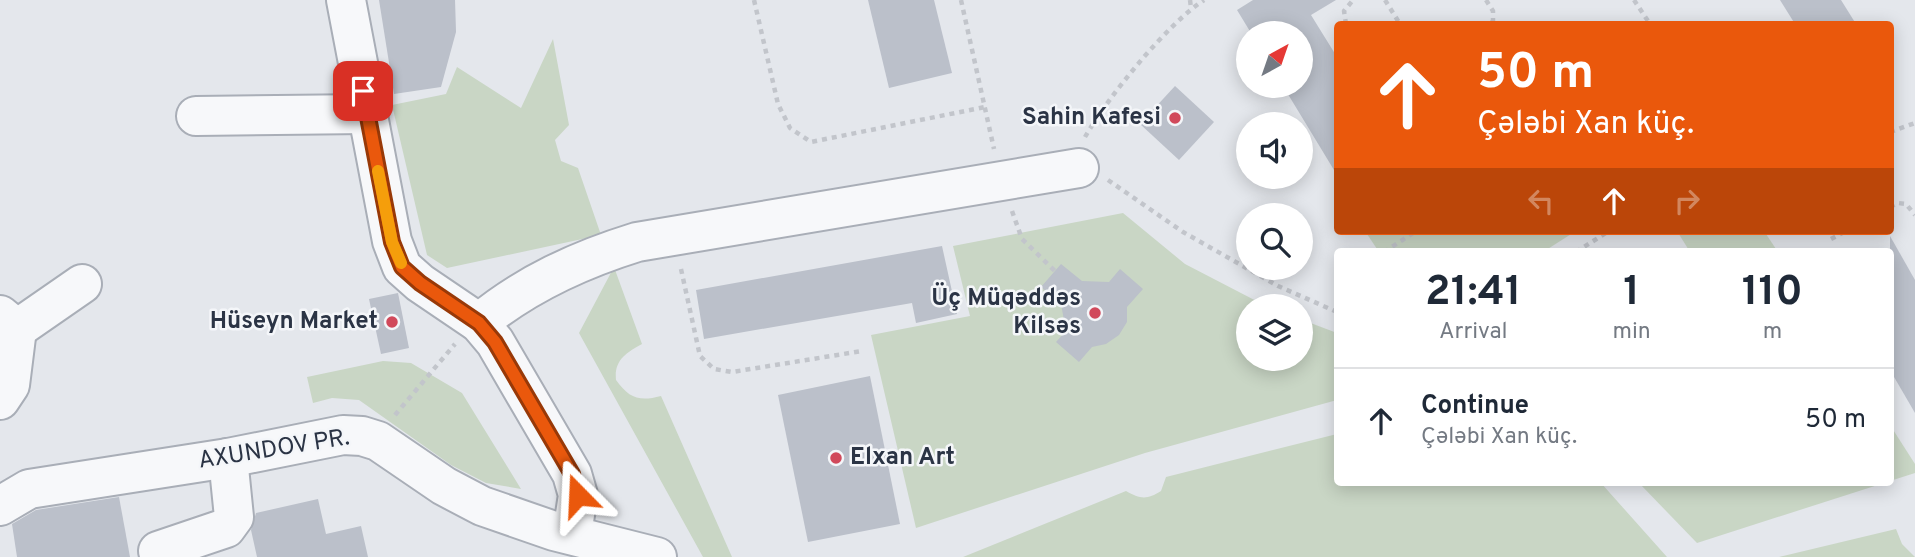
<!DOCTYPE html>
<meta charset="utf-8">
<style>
:root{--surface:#fff;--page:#f6f6f7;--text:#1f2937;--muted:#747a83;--line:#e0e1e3}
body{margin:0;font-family:Overpass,sans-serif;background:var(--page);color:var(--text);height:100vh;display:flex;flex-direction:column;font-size:26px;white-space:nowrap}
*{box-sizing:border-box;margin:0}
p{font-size:23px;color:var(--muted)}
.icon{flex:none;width:38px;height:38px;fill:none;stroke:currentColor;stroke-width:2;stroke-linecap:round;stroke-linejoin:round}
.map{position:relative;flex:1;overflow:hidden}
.details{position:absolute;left:1334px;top:248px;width:560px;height:238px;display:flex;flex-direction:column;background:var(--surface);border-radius:7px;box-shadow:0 4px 18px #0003}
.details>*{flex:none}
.banner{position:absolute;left:1334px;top:21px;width:560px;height:214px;border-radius:7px;box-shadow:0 4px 18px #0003;background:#ea580c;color:#fff;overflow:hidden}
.needle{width:46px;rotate:40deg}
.tools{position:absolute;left:1236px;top:21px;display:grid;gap:14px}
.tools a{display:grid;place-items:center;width:77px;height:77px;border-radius:50%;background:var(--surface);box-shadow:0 4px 18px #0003;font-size:35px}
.pin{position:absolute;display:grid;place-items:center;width:60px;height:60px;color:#fff;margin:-30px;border-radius:14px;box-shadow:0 4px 10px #0006}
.me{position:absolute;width:77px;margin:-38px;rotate:339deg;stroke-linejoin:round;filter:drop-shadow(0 0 5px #0008)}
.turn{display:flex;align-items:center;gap:24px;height:147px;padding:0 28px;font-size:32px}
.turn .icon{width:91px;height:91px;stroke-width:2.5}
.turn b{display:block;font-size:49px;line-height:60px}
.lanes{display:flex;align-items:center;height:66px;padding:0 28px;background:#0003;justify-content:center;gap:35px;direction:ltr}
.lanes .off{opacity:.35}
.eta{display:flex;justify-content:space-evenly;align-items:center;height:119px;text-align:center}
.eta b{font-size:42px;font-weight:700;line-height:49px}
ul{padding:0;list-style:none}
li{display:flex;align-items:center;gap:21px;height:105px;padding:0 28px;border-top:2px solid var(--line)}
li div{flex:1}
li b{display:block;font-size:26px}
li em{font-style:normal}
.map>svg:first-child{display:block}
.green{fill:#c9d6c5}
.building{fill:#bbc0ca}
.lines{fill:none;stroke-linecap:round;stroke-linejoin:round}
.minor-casing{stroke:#a9aeb7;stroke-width:42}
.path{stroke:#c2c5cb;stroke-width:4.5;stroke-dasharray:5 5;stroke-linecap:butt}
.minor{stroke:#f7f8fa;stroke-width:38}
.route-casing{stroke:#983908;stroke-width:18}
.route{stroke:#ea580c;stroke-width:12}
.slow{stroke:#f59e0b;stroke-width:12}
.poi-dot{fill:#d1495b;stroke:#f4f6f9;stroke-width:2.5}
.labels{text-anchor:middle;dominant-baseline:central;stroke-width:5;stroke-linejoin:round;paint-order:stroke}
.poi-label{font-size:24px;font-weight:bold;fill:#2b3445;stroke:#f4f6f9;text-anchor:end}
.street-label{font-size:24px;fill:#2b3445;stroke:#f4f6f9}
</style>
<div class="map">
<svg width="1915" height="557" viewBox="0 0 1915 557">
<rect width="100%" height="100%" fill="#e4e7ec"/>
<g class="green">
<path d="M 553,39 L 569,125 L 555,140 L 561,161 L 578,168 L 601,235 L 447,268 L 427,255 L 392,105 L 446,94 L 457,67 L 521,108 Z"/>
<path d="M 1123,213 L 1185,264 L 1266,306 L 1248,306 L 1248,359 L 1300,359 L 1300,319 L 1337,333 L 1337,400 L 1145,453 L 916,528 L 871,335 L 970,316 L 953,246 Z"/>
<path d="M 1365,231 L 1576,231 L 1543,252 L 1379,252 Z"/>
<path d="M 1677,231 L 1764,231 L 1778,252 L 1690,252 Z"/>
<path d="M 614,267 L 642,344 C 626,353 614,360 616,380 C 629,398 639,402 661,396 L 732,557 L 703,557 L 579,333 Z"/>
<path d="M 383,361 L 411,363 L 462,393 L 521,489 L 486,483 L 451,465 L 359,400 L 332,398 L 313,403 L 307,377 Z"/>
<path d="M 1890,425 L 1915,464 L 1915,473 L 1890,481 Z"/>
<path d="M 1337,434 L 1337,483 L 1601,483 L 1667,557 L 963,557 L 1126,491 C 1140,499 1147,500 1161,491 L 1166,477 Z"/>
<path d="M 1639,483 L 1884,483 L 1697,543 Z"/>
<path d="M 1896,529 L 1902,544 L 1915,557 L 1779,557 Z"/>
</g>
<g class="building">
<path d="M 379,0 L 455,0 L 456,32 L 441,87 L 394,94 Z"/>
<path d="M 868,0 L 934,0 L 952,73 L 889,88 Z"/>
<path d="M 1253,0 L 1336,0 L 1311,15 L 1337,57 L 1337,175 L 1283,86 L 1300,86 L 1300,33 L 1251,33 L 1237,10 Z"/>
<path d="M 1780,0 L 1841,0 L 1856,24 L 1795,24 Z"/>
<path d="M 1175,86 L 1214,122 L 1179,160 L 1140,124 Z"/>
<path d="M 1890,236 L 1915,280 L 1915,413 L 1890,370 Z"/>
<path d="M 942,246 L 957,314 L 916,323 L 912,303 L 704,339 L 696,290 Z"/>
<path d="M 1061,264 L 1082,281 L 1109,282 L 1120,269 L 1143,289 L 1127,307 L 1127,322 L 1119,335 L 1106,344 L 1092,347 L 1079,362 L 1056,342 L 1066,331 L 1061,304 L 1041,287 Z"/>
<path d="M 398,293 L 409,348 L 381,354 L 369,299 Z"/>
<path d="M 870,376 L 900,524 L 808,542 L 778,395 Z"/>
<path d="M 119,497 L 130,557 L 17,557 L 12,524 L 36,510 Z"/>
<path d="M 318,499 L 326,534 L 361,526 L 368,557 L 257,557 L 251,530 L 256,513 Z"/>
</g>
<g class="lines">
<g class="minor-casing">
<g id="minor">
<path d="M 346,0 L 392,241 L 402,267 L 420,283 L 479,323 L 495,342 L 572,474 L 578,495 L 572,534"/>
<path d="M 196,116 L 367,114"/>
<path d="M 0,315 L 17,329 L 10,385 L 0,400"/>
<path d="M 479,323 C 526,284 579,260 637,242 L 1079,168"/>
<path d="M 17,329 L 82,284"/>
<path d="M 0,506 L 29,489 L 228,458 L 343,435 L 362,436 L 378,441 L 444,486 L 482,506 L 554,531 L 657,557"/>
<path d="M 158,551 L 226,528 L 234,517 L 228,458"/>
</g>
</g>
<g class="path">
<path d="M 754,0 L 778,104 L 790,128 L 811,142 L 985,107"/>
<path d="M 961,0 L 994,149"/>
<path d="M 1190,0 L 1191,8"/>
<path d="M 1385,0 L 1400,24"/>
<path d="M 1486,0 L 1493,11 L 1493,21 L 1489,24"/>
<path d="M 1634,0 L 1650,24"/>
<path d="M 1346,24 L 1344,11 L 1353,0"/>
<path d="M 1890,132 L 1915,123"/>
<path d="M 1085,137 C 1108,97 1167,24 1204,0"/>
<path d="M 1108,180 L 1183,232 L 1278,286 L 1337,312"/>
<path d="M 1890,207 L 1898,203 L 1906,204 L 1915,215"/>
<path d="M 1012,211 L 1022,239 L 1055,271"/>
<path d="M 1831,239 L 1846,231"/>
<path d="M 1384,252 L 1416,231"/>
<path d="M 1576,252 L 1609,231"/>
<path d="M 681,269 L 700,356 L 714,369 L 732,372 L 862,351"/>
<path d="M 395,415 L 455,344"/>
</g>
<use href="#minor" class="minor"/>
</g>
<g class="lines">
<g class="route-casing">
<path id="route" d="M 363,91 L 392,242 L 402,267 L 420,283 L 479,323 L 495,342 L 572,474 L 578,495"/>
</g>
<use href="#route" class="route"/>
<path class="slow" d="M 378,171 L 392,242 L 401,263"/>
</g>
<g class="poi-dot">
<circle cx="1175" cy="118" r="7"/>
<circle cx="1095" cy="313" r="7"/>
<circle cx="392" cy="322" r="7"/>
<circle cx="836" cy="458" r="7"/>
</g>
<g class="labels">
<g class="poi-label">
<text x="1161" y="118">Sahin Kafesi</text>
<text x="1081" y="299">Üç Müqəddəs<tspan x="1081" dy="28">Kilsəs</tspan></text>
<text x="378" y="322">Hüseyn Market</text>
<text x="850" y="458" text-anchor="start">Elxan Art</text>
</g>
<g class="street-label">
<text transform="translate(274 450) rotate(-9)">AXUNDOV PR.</text>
</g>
</g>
</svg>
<div class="tools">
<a><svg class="needle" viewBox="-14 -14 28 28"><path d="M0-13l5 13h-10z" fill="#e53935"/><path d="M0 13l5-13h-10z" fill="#747a83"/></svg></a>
<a><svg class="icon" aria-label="sound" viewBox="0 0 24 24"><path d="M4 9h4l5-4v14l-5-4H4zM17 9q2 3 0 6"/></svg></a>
<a><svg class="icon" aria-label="search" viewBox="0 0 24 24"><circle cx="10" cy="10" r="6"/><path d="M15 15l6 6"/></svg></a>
<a><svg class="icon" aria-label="layers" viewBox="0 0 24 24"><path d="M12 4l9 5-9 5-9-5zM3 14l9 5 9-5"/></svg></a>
</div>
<div class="pin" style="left:363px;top:91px;background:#d93025"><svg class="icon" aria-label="arrive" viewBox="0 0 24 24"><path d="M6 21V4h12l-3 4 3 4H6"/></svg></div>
<svg class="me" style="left:578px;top:495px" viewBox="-20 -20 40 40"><path d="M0-17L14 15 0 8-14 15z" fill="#ea580c" stroke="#fff" stroke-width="4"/></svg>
<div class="banner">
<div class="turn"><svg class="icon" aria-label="ahead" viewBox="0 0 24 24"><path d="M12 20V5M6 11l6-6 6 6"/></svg><div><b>50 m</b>Çələbi Xan küç.</div></div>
<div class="lanes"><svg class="icon off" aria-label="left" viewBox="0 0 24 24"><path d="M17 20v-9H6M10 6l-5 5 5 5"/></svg><svg class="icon" aria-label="ahead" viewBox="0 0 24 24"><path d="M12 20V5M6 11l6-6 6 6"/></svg><svg class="icon off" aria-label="right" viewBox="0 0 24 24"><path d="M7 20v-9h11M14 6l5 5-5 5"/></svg></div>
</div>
<section class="details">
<div class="eta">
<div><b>21:41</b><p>Arrival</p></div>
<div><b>1</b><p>min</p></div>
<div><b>110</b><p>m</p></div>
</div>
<ul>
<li><svg class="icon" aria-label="ahead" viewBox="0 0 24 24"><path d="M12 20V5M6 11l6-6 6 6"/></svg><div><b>Continue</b><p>Çələbi Xan küç.</p></div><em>50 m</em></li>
</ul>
</section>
</div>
